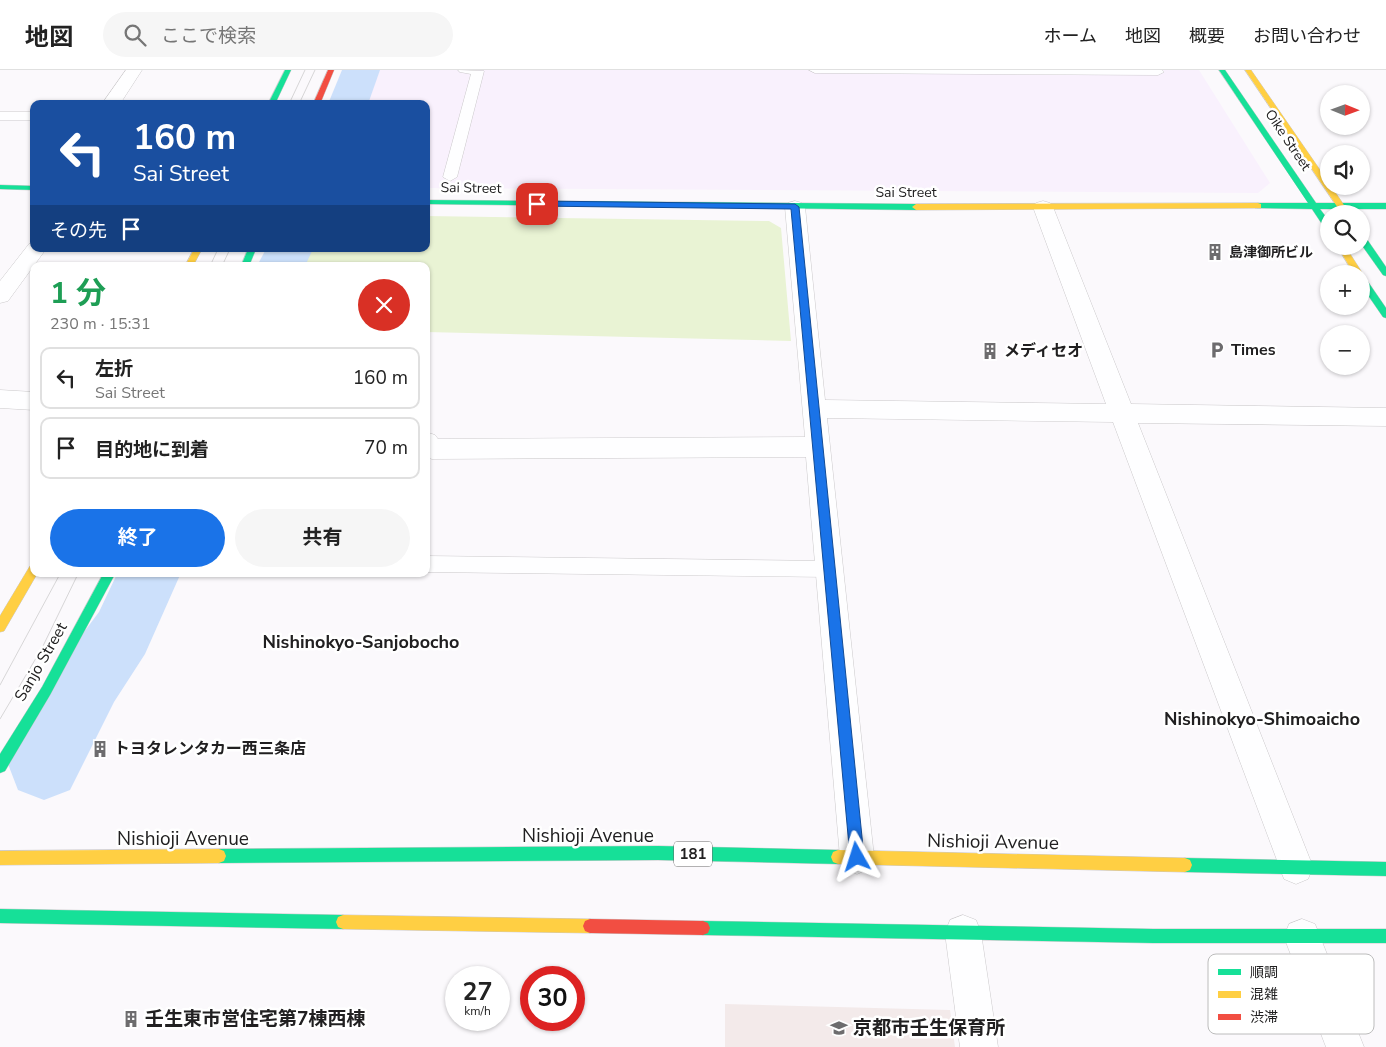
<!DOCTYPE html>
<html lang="ja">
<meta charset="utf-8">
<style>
:root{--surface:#fff;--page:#f6f6f6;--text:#222;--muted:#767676;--line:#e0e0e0;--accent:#1a73e8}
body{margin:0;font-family:"Nunito Sans","Noto Sans JP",sans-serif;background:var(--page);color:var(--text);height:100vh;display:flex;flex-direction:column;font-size:19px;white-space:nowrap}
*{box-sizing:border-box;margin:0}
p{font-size:16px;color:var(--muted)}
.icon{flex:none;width:28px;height:28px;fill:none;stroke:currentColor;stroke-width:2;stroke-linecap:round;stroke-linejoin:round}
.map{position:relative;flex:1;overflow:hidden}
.sheet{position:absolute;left:30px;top:192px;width:400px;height:315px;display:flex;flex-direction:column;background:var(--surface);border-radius:10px;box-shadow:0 1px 4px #0004}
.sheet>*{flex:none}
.top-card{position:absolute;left:30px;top:30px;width:400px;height:152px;border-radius:10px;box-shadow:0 1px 4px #0004;background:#1a4fa0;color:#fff;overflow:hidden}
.needle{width:32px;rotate:91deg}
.buttons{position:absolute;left:1320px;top:15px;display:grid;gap:10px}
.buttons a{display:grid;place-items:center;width:50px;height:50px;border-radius:50%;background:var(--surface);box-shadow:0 1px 4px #0004;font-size:25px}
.speed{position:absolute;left:445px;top:896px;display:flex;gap:10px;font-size:25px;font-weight:700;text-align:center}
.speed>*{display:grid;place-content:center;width:65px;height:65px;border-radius:50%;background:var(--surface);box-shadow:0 1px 4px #0004;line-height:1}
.speed small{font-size:12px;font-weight:400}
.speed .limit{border:8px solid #d22;background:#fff;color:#111}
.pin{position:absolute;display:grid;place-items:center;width:42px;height:42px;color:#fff;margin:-21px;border-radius:10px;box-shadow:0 2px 8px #0006}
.me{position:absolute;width:55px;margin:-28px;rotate:354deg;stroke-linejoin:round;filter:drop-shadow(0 0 4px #0008)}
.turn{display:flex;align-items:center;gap:18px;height:105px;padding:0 20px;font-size:22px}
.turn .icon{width:65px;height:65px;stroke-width:2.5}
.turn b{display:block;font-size:35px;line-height:42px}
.then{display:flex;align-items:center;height:48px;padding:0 20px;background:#0003;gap:10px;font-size:19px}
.round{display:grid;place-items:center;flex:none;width:52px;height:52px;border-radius:26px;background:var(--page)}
.summary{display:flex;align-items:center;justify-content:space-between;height:85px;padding:0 20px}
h1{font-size:30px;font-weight:700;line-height:38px;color:#1e9e55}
.button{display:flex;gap:10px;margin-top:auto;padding:10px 20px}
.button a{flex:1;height:58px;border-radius:30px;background:var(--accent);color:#fff;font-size:20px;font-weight:700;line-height:58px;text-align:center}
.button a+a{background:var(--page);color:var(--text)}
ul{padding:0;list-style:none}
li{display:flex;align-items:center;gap:15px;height:62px;margin:0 10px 8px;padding:0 10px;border:2px solid var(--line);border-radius:10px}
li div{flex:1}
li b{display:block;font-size:19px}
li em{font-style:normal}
header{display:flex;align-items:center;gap:30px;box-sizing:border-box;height:70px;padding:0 25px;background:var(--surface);border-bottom:1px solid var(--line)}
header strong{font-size:24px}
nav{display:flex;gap:28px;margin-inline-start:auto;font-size:18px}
.search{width:350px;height:45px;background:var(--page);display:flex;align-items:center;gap:12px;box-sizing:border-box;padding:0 18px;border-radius:28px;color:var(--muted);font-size:19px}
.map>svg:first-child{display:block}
.industrial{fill:#f9f1fd}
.education{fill:#f3eaea}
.green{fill:#e9f3d4}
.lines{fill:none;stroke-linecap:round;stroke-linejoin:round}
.river{fill:#cce0fb;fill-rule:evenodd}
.lane-casing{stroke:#cbc9cb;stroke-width:1}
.street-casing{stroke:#cbc9cb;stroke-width:1}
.fast-casing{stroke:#cbc9cb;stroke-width:1}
.slow-casing{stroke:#cbc9cb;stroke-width:1}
.jam-casing{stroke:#cbc9cb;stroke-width:1}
.lane{fill:#fefeff;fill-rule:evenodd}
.street{fill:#fefeff;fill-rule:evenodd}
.fast{fill:#16e098;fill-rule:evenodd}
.slow{fill:#ffcf43;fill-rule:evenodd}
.jam{fill:#f24e42;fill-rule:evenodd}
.tram{stroke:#d7d6d7;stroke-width:1}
.route{fill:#1a73e8;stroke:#114b97}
.labels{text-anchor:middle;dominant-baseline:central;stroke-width:5;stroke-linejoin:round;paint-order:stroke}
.far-street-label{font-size:14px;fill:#212021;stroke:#fff}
.far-poi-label{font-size:14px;font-weight:bold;fill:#212021;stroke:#fff;text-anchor:start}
.shield{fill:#fff;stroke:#646364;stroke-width:1}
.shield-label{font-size:15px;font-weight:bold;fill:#212021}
.poi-label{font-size:16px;font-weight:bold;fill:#212021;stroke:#fff;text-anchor:start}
.street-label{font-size:16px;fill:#212021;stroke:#fff}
.neighbourhood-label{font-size:18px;font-weight:bold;fill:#212021;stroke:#fff}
.near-street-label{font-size:19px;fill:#212021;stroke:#fff}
.near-poi-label{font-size:19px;font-weight:bold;fill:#212021;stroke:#fff;text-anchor:start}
.key{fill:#fff;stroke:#bcbcbc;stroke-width:1}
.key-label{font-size:14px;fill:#212021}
</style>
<header>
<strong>地図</strong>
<div class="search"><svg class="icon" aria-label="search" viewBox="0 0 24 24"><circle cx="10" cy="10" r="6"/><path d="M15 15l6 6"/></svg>ここで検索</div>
<nav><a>ホーム</a><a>地図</a><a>概要</a><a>お問い合わせ</a></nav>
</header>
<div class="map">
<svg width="1386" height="977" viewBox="0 0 1386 977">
<rect width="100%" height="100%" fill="#fbf9fc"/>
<path class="industrial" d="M 370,0 L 1199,0 L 1270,113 L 1258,123 L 426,118 L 426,34 L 356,34 Z"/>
<path class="education" d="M 725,934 L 950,940 L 955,977 L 725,977 Z"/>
<path class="green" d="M 426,146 L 769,151 L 781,158 L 791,271 L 426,262 L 426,196 L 281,196 L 288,179 L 426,179 Z"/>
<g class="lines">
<g class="river">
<path d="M 342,0 L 380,0 L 368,34 L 328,34 Z"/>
<path d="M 266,179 L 313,179 L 305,196 L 257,196 Z"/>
<path d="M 117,504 L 180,505 L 145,584 L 114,632 L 70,720 L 44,730 L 18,720 L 8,694 L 18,668 L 66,586 L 99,542 Z"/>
</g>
<g class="lane-casing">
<g id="lane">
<path d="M 458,0 L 484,1 L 457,107 L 450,111 L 443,107 L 471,4 L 460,2 Z"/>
<path d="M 809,0 L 1162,0 L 1164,2 L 1158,5 L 815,3 Z"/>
<rect x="0" y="42" width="34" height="8"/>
<path d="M 426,486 L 830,491 L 837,493 L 839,499 L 837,505 L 830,507 L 426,502 Z"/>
</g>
</g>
<g class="street-casing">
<g id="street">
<path d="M 126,0 L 142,0 L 120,34 L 102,34 Z"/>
<path d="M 795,131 L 802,133 L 805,137 L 825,330 L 1106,334 L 1033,137 L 1036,133 L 1043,131 L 1050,133 L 1053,137 L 1131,334 L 1386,338 L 1386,356 L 1138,353 L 1313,797 L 1308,809 L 1296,814 L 1284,809 L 1113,352 L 827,348 L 874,787 L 869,799 L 857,804 L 845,799 L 840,787 L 806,387 L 432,389 L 426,387 L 426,362 L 435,365 L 438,369 L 805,367 L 785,137 L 788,133 Z"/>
<path d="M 34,173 L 34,179 L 46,179 L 8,231 L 0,233 L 0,211 L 29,174 Z"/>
<path d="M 0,320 L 34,322 L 34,340 L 0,338 Z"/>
<path d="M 963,845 L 976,850 L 981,863 L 998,977 L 960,977 L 945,863 L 950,850 Z"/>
<path d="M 1302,849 L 1315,854 L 1364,977 L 1326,977 L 1284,867 L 1289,854 Z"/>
</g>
</g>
<g class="fast-casing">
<g id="fast">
<path d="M 285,0 L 291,0 L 275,34 L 268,34 Z"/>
<path d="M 1219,0 L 1225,0 L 1316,133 L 1386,133 L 1386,139 L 1320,139 L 1329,151 L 1329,161 L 1326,160 L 1312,139 L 1255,138 L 1255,134 L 1258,133 L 1308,133 Z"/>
<path d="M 0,115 L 34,116 L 34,120 L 0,119 Z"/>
<path d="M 426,130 L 916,134 L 920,137 L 916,140 L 426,134 Z"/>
<path d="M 1361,164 L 1364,165 L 1386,197 L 1386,206 L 1383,205 L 1361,174 Z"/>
<path d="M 248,179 L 256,179 L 249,196 L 241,196 Z"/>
<path d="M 1361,205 L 1364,206 L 1386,238 L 1386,248 L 1383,247 L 1361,215 Z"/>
<path d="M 103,504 L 115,504 L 50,625 L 5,701 L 0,703 L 0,684 L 42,617 Z"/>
<path d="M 658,776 L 838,780 L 843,782 L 845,787 L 843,792 L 838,794 L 658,790 L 219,793 L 214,791 L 212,786 L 214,781 L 219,779 Z"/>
<path d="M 1185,788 L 1386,792 L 1386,806 L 1185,802 L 1180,800 L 1178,795 L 1180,790 Z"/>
<path d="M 0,839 L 343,845 L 348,847 L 350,852 L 348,857 L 343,859 L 0,853 Z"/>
<path d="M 703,851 L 1153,859 L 1386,859 L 1386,873 L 1153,873 L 703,865 L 698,863 L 696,858 L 698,853 Z"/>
</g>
</g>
<g class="slow-casing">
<g id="slow">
<path d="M 1245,0 L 1251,0 L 1329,113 L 1329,116 L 1331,116 L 1350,144 L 1342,144 Z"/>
<path d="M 1258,133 L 1261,134 L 1261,138 L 916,140 L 912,137 L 916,134 Z"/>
<path d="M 1337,176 L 1345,176 L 1363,204 L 1362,206 L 1361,204 L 1354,204 Z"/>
<path d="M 194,179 L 202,179 L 193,196 L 185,196 Z"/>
<path d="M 34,494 L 34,504 L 37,504 L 4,561 L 0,562 L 0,546 L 30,496 Z"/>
<path d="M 219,779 L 224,781 L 226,786 L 224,791 L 219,793 L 0,795 L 0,781 Z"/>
<path d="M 838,780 L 1185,788 L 1190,790 L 1192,795 L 1190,800 L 1185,802 L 838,794 L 833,792 L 831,787 L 833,782 Z"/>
<path d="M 343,845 L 590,849 L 595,851 L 597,856 L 595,861 L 590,863 L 343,859 L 338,857 L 336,852 L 338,847 Z"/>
</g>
</g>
<g class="jam-casing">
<g id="jam">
<path d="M 328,0 L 334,0 L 320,34 L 313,34 Z"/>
<path d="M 590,849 L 703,851 L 708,853 L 710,858 L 708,863 L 703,865 L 590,863 L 585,861 L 583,856 L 585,851 Z"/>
</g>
</g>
<use href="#lane" class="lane"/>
<use href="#street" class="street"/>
<use href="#fast" class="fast"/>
<use href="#slow" class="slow"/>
<use href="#jam" class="jam"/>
<g class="tram">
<path d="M 289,34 L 305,0"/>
<path d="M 299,34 L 315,0"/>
<path d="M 210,196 L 218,179"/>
<path d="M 222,196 L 230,179"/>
<path d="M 0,615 L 60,504"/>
<path d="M 0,649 L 42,578 L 78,504"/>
</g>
</g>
<path class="route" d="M 537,131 L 795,134 L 799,137 L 864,787 L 862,792 L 857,794 L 852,792 L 850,787 L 791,139 L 534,136 L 534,132 Z"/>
<defs>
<g id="building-bare" transform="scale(1.35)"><path d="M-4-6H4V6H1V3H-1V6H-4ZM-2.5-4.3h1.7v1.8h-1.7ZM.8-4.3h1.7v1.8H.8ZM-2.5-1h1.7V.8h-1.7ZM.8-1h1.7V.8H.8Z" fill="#6d6c6e" stroke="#fff" stroke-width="2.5" paint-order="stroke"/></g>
<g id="parking-bare" transform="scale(1.35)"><path d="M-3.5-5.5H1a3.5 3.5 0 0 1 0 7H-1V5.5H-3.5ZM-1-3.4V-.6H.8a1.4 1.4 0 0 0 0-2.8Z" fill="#6d6c6e" stroke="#fff" stroke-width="2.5" paint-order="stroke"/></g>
<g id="school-bare" transform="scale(1.35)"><path d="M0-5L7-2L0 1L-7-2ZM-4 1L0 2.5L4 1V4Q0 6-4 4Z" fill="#6d6c6e" stroke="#fff" stroke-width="2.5" paint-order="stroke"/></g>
</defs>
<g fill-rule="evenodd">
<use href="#building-bare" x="1215" y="182"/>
<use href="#parking-bare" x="1217" y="280"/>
<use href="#building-bare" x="990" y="281"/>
<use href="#building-bare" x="100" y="679"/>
<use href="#building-bare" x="131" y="949"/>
<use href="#school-bare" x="839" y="958"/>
</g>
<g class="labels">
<g class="far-street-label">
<text transform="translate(1288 70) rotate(56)">Oike Street</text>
<text transform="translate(471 118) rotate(1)">Sai Street</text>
<text x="906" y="122">Sai Street</text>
</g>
<g class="far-poi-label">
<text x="1229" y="182">島津御所ビル</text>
</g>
<rect class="shield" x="674" y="771.5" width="38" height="25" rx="4"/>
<g class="shield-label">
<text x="693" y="784">181</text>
</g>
<g class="poi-label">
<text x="1231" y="280">Times</text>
<text x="1004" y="281">メディセオ</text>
<text x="114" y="679">トヨタレンタカー西三条店</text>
</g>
<g class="street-label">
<text transform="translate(41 592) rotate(-60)">Sanjo Street</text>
</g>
<g class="neighbourhood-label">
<text x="361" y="572">Nishinokyo-Sanjobocho</text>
<text x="1262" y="649">Nishinokyo-Shimoaicho</text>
</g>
<g class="near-street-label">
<text x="588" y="766">Nishioji Avenue</text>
<text x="183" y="769">Nishioji Avenue</text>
<text transform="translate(993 772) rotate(1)">Nishioji Avenue</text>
</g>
<g class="near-poi-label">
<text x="145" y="949">壬生東市営住宅第7棟西棟</text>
<text x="853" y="958">京都市壬生保育所</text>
</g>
</g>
<rect x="1208" y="884" width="166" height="80" rx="8" class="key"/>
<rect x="1218" y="899" width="23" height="6" fill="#16e098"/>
<rect x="1218" y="921" width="23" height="7" fill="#ffcf43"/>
<rect x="1218" y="944" width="23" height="6" fill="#f24e42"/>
<g class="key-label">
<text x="1250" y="907">順調</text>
<text x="1250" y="929">混雑</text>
<text x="1250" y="952">渋滞</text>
</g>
</svg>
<div class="buttons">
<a><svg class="needle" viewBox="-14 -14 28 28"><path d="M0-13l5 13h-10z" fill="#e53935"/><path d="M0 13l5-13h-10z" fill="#767676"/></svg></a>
<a><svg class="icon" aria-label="sound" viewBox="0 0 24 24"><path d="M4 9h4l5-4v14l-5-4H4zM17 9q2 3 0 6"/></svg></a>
<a><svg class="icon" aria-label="search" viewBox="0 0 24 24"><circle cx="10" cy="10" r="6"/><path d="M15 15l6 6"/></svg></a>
<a>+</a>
<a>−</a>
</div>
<div class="speed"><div>27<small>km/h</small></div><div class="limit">30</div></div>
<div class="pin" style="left:537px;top:134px;background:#d93025"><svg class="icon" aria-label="arrive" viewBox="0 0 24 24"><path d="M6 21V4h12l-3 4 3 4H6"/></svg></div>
<svg class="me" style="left:857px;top:787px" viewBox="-20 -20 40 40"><path d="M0-17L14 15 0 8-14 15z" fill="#1a73e8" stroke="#fff" stroke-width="4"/></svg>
<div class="top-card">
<div class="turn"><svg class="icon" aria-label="left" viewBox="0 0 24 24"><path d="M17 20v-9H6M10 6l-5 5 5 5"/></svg><div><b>160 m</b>Sai Street</div></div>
<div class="then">その先<svg class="icon" aria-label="arrive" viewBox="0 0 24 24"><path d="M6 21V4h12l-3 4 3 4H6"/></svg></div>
</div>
<section class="sheet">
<div class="summary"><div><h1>1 分</h1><p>230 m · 15:31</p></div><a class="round" style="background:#d93025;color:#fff"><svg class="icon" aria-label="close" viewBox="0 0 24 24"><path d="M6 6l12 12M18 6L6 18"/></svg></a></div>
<ul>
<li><svg class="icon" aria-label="left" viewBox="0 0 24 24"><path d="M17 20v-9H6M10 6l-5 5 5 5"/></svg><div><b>左折</b><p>Sai Street</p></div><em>160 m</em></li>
<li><svg class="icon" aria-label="arrive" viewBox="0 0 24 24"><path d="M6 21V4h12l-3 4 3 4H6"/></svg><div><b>目的地に到着</b></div><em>70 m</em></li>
</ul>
<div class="button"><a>終了</a><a>共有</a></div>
</section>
</div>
